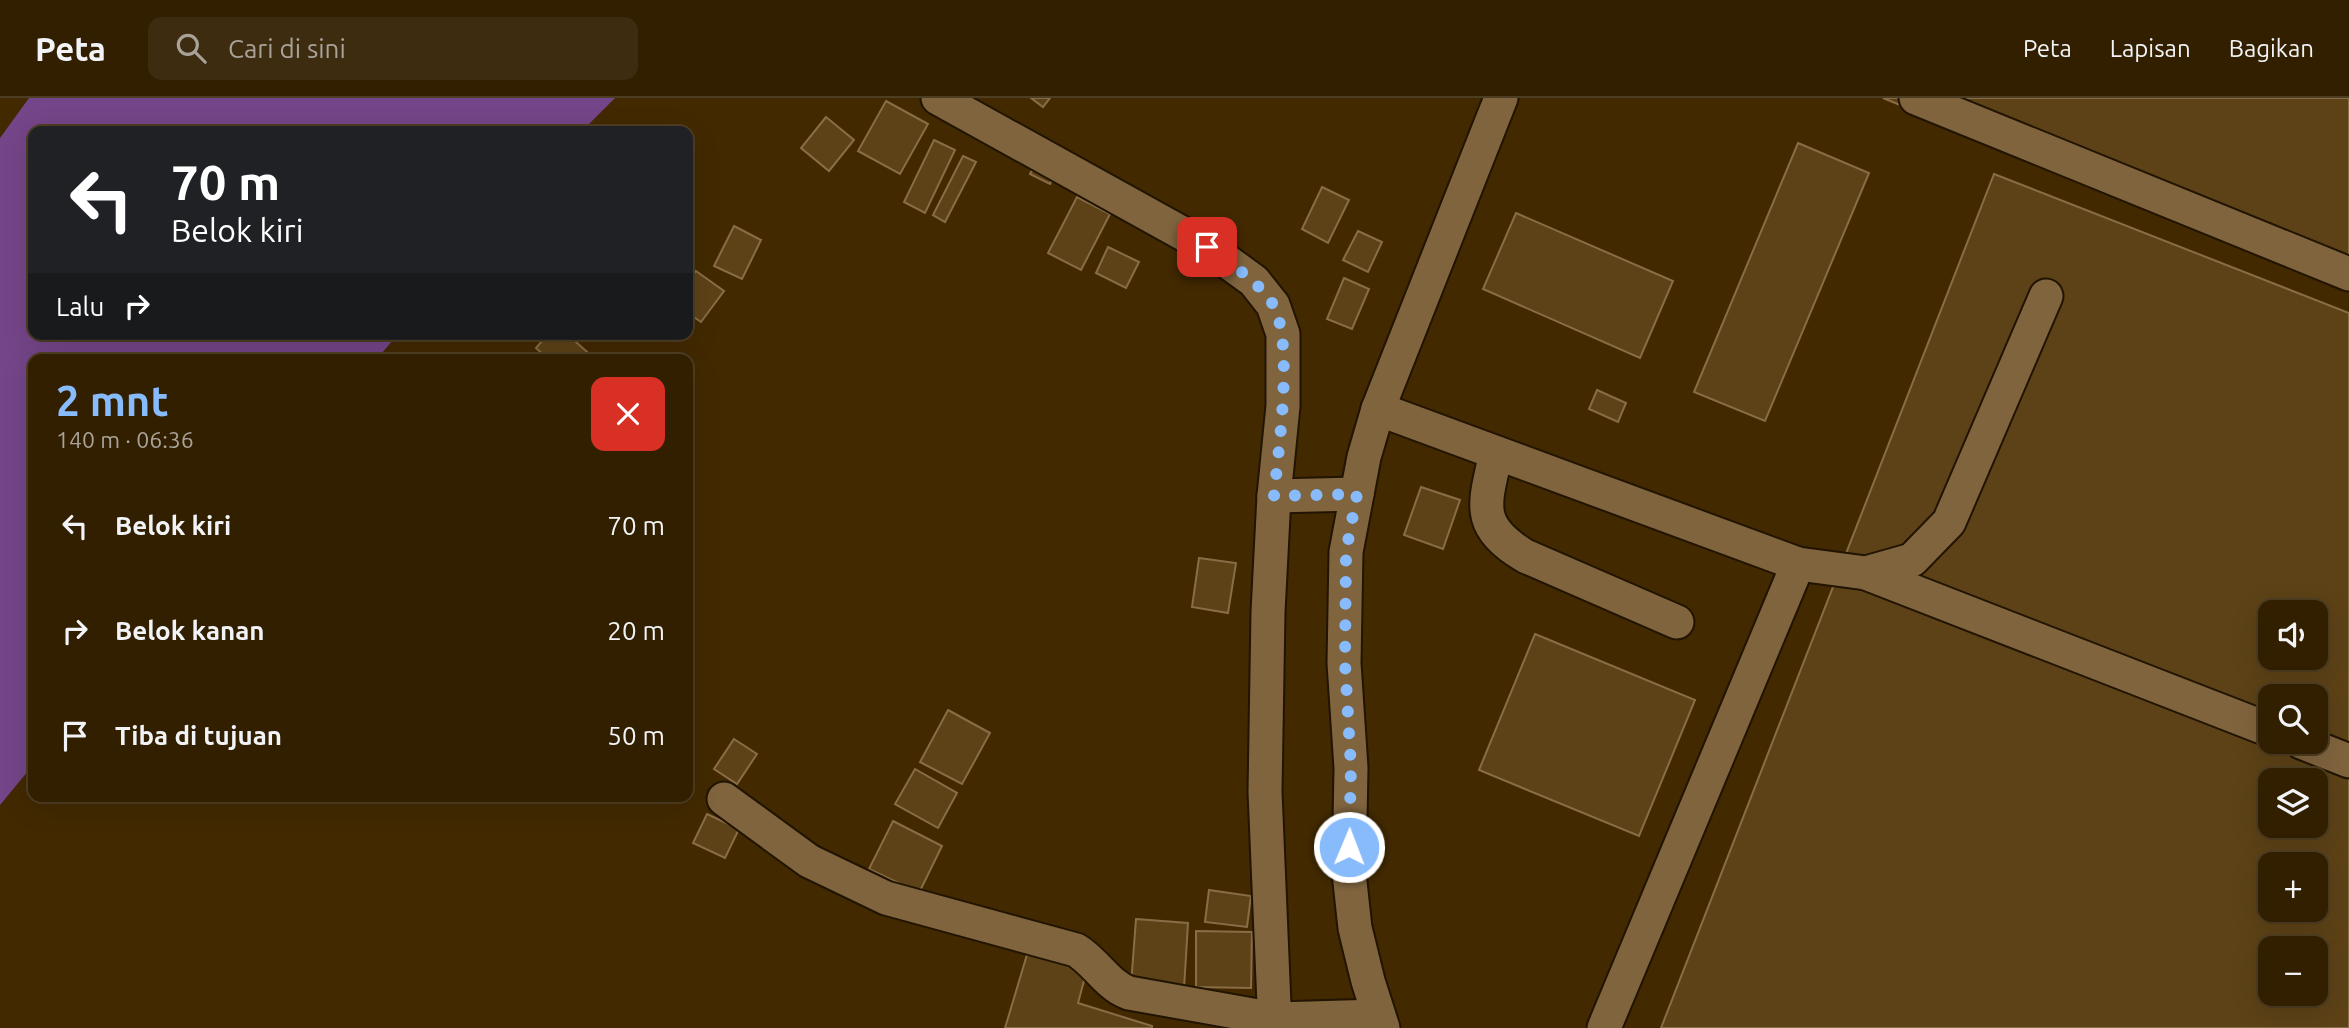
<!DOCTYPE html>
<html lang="id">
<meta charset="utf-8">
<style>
:root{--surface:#321f00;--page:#3d2c0f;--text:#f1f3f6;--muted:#a8a299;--line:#4d3d22;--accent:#87bbfc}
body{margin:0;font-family:Ubuntu,sans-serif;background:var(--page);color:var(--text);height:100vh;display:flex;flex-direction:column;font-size:26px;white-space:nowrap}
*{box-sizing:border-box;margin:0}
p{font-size:23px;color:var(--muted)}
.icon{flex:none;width:38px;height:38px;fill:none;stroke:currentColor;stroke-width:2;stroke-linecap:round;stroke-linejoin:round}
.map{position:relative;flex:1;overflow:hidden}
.panel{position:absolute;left:28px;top:256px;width:665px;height:448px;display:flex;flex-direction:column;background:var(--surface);border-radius:14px;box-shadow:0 7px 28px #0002,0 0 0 2px var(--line)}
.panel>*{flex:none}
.hud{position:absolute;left:28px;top:28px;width:665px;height:214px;border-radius:14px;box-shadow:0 7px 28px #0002,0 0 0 2px var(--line);background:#202124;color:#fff;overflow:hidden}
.controls{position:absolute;left:2258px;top:502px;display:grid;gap:14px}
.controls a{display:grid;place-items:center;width:70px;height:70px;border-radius:14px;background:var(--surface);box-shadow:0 7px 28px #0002,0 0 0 2px var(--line);font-size:35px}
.pin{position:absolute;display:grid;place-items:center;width:60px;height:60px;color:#fff;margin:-30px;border-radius:14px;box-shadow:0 4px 10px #0006}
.me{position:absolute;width:77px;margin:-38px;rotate:1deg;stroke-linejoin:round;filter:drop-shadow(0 0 5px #0008)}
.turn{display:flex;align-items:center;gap:24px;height:147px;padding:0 28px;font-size:32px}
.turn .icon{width:91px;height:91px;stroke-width:2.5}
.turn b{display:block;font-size:49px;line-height:60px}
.then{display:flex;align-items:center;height:66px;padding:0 28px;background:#0003;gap:14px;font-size:26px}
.round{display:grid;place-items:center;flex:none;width:74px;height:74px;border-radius:14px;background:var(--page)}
.head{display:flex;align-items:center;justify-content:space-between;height:119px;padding:0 28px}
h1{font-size:42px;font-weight:700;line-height:52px;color:var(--accent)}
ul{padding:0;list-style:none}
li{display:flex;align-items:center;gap:21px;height:105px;padding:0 28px}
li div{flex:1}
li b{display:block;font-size:26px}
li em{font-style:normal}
header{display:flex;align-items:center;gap:42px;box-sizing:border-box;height:98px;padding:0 35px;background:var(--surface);border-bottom:2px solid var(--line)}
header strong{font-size:33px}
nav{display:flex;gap:38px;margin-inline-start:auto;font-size:24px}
.search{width:490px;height:63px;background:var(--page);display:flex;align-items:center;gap:18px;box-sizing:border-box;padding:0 24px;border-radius:14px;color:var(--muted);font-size:26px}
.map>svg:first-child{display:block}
.water{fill:#744588}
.building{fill:#5d4217;stroke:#896d47;stroke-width:2;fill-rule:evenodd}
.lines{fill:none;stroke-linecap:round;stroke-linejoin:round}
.minor-casing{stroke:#211402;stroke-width:37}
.minor{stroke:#80643e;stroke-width:33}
.route{stroke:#87bbfc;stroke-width:12;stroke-dasharray:0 21.6}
</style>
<header>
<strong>Peta</strong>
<div class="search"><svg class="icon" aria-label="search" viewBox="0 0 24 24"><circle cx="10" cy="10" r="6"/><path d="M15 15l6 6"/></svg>Cari di sini</div>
<nav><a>Peta</a><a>Lapisan</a><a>Bagikan</a></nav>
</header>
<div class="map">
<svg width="2349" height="930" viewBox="0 0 2349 930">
<rect width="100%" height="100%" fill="#422900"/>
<path class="water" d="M 29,0 L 615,0 L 582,33 L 33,33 L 33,236 L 398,236 L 377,261 L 33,261 L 33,667 L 0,707 L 0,40 Z"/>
<g class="building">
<path d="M 1031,0 L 1050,0 L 1043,9 Z"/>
<path d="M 1883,0 L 2349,0 L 2349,190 Z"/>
<path d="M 886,3 L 928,26 L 900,76 L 858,53 Z"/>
<path d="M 826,19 L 854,42 L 829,73 L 801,50 Z"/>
<path d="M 934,42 L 955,52 L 925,115 L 904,104 Z"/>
<path d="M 1798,45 L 1869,75 L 1765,323 L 1694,294 Z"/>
<path d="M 963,58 L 976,64 L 945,124 L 933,117 Z"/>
<path d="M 1037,63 L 1057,72 L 1050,86 L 1030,76 Z"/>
<path d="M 1994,76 L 2349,215 L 2349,930 L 1661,930 ZM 2270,514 L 2315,514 L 2315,560 L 2270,560 ZM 2270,598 L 2315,598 L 2315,644 L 2270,644 ZM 2270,682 L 2315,682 L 2315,728 L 2270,728 ZM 2270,766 L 2315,766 L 2315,812 L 2270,812 ZM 2270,850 L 2315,850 L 2315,896 L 2270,896 Z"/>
<path d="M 1322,89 L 1349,102 L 1328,145 L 1302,131 Z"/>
<path d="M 1077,99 L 1110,116 L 1081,172 L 1048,155 Z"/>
<path d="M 1516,115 L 1673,183 L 1640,260 L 1483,191 Z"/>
<path d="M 734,128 L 761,142 L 742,181 L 714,168 Z"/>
<path d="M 1358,133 L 1382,144 L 1368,174 L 1343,162 Z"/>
<path d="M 1108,149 L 1139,164 L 1126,190 L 1096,175 Z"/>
<path d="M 696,173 L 724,193 L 701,224 L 688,215 L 688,184 Z"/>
<path d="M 1344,180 L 1369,191 L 1352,231 L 1327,221 Z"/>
<path d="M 548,236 L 567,236 L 595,261 L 548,261 L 536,250 Z"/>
<path d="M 1597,292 L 1626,305 L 1618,324 L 1589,311 Z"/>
<path d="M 1421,389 L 1460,402 L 1443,451 L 1404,437 Z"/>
<path d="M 1199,460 L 1236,465 L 1228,515 L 1192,509 Z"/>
<path d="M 1535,536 L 1695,602 L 1639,738 L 1479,672 Z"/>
<path d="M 948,612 L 990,635 L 962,686 L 920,664 Z"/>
<path d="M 734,641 L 757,656 L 737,686 L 714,671 Z"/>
<path d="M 915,671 L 957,695 L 938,730 L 895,706 Z"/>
<path d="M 707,716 L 739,731 L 725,760 L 693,745 Z"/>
<path d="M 893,723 L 942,748 L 919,795 L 869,771 Z"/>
<path d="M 1209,792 L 1251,798 L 1247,829 L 1205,824 Z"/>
<path d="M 1136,821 L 1188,825 L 1184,891 L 1131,887 Z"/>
<path d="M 1196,833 L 1252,834 L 1251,890 L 1196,889 Z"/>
<path d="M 1029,850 L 1088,868 L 1078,905 L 1152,928 L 1152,930 L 1005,930 Z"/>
</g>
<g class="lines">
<g class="minor-casing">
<g id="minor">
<path d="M 938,0 L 1207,149 L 1254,183 L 1273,207 L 1283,236 L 1283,308 L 1274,398 L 1268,514 L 1265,694 L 1275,930"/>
<path d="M 1916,0 L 2349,176"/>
<path d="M 1378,311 L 1798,466 L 1866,475 L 1912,462 L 1949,424 L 2046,198"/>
<path d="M 1496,355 C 1485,406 1474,427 1525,458 L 1677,524"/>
<path d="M 1274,398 L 1357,396"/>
<path d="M 1866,475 L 2270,632"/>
<path d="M 2301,644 L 2349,663"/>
<path d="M 724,701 L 809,763 L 886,800 L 1076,852 C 1096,864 1107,887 1129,895 L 1275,921 L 1379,918"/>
<path d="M 1383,930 L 1368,883 L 1355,830 L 1349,775 L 1351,670 L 1344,565 L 1346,454 L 1364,359 L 1378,311 L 1501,0"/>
<path d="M 1604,930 L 1798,466"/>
</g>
</g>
<use href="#minor" class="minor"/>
</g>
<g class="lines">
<path class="route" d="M 1207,149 C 1230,166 1256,181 1272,205 C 1295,241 1278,354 1274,398 L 1357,396 L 1346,454 L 1345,565 L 1351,670 L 1349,749"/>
</g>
</svg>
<div class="controls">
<a><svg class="icon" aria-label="sound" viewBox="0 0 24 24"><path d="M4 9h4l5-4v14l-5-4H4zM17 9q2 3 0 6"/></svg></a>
<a><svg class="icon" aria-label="search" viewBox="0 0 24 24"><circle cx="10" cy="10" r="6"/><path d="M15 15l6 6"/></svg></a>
<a><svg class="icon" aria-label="layers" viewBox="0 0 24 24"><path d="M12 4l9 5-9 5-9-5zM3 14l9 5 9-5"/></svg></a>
<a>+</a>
<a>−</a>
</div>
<div class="pin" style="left:1207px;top:149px;background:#d93025"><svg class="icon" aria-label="arrive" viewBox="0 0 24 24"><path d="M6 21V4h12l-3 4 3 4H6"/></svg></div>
<svg class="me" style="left:1349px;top:749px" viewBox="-20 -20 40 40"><circle r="17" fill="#87bbfc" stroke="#fff" stroke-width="3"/><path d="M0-11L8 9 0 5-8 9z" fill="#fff"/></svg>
<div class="hud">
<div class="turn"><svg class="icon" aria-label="left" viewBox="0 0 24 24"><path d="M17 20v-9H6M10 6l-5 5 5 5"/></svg><div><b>70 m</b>Belok kiri</div></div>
<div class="then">Lalu<svg class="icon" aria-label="right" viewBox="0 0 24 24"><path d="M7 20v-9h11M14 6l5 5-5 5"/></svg></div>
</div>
<section class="panel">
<div class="head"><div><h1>2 mnt</h1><p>140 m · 06:36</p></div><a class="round" style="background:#d93025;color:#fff"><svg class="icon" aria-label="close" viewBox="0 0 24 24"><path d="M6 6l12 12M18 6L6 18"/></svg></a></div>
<ul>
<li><svg class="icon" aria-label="left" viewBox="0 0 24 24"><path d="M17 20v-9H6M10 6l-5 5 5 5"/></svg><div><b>Belok kiri</b></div><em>70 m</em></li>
<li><svg class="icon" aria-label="right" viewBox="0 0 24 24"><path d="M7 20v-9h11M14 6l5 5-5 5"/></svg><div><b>Belok kanan</b></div><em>20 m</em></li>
<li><svg class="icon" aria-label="arrive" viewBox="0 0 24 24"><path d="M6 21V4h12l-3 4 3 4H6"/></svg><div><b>Tiba di tujuan</b></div><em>50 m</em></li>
</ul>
</section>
</div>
